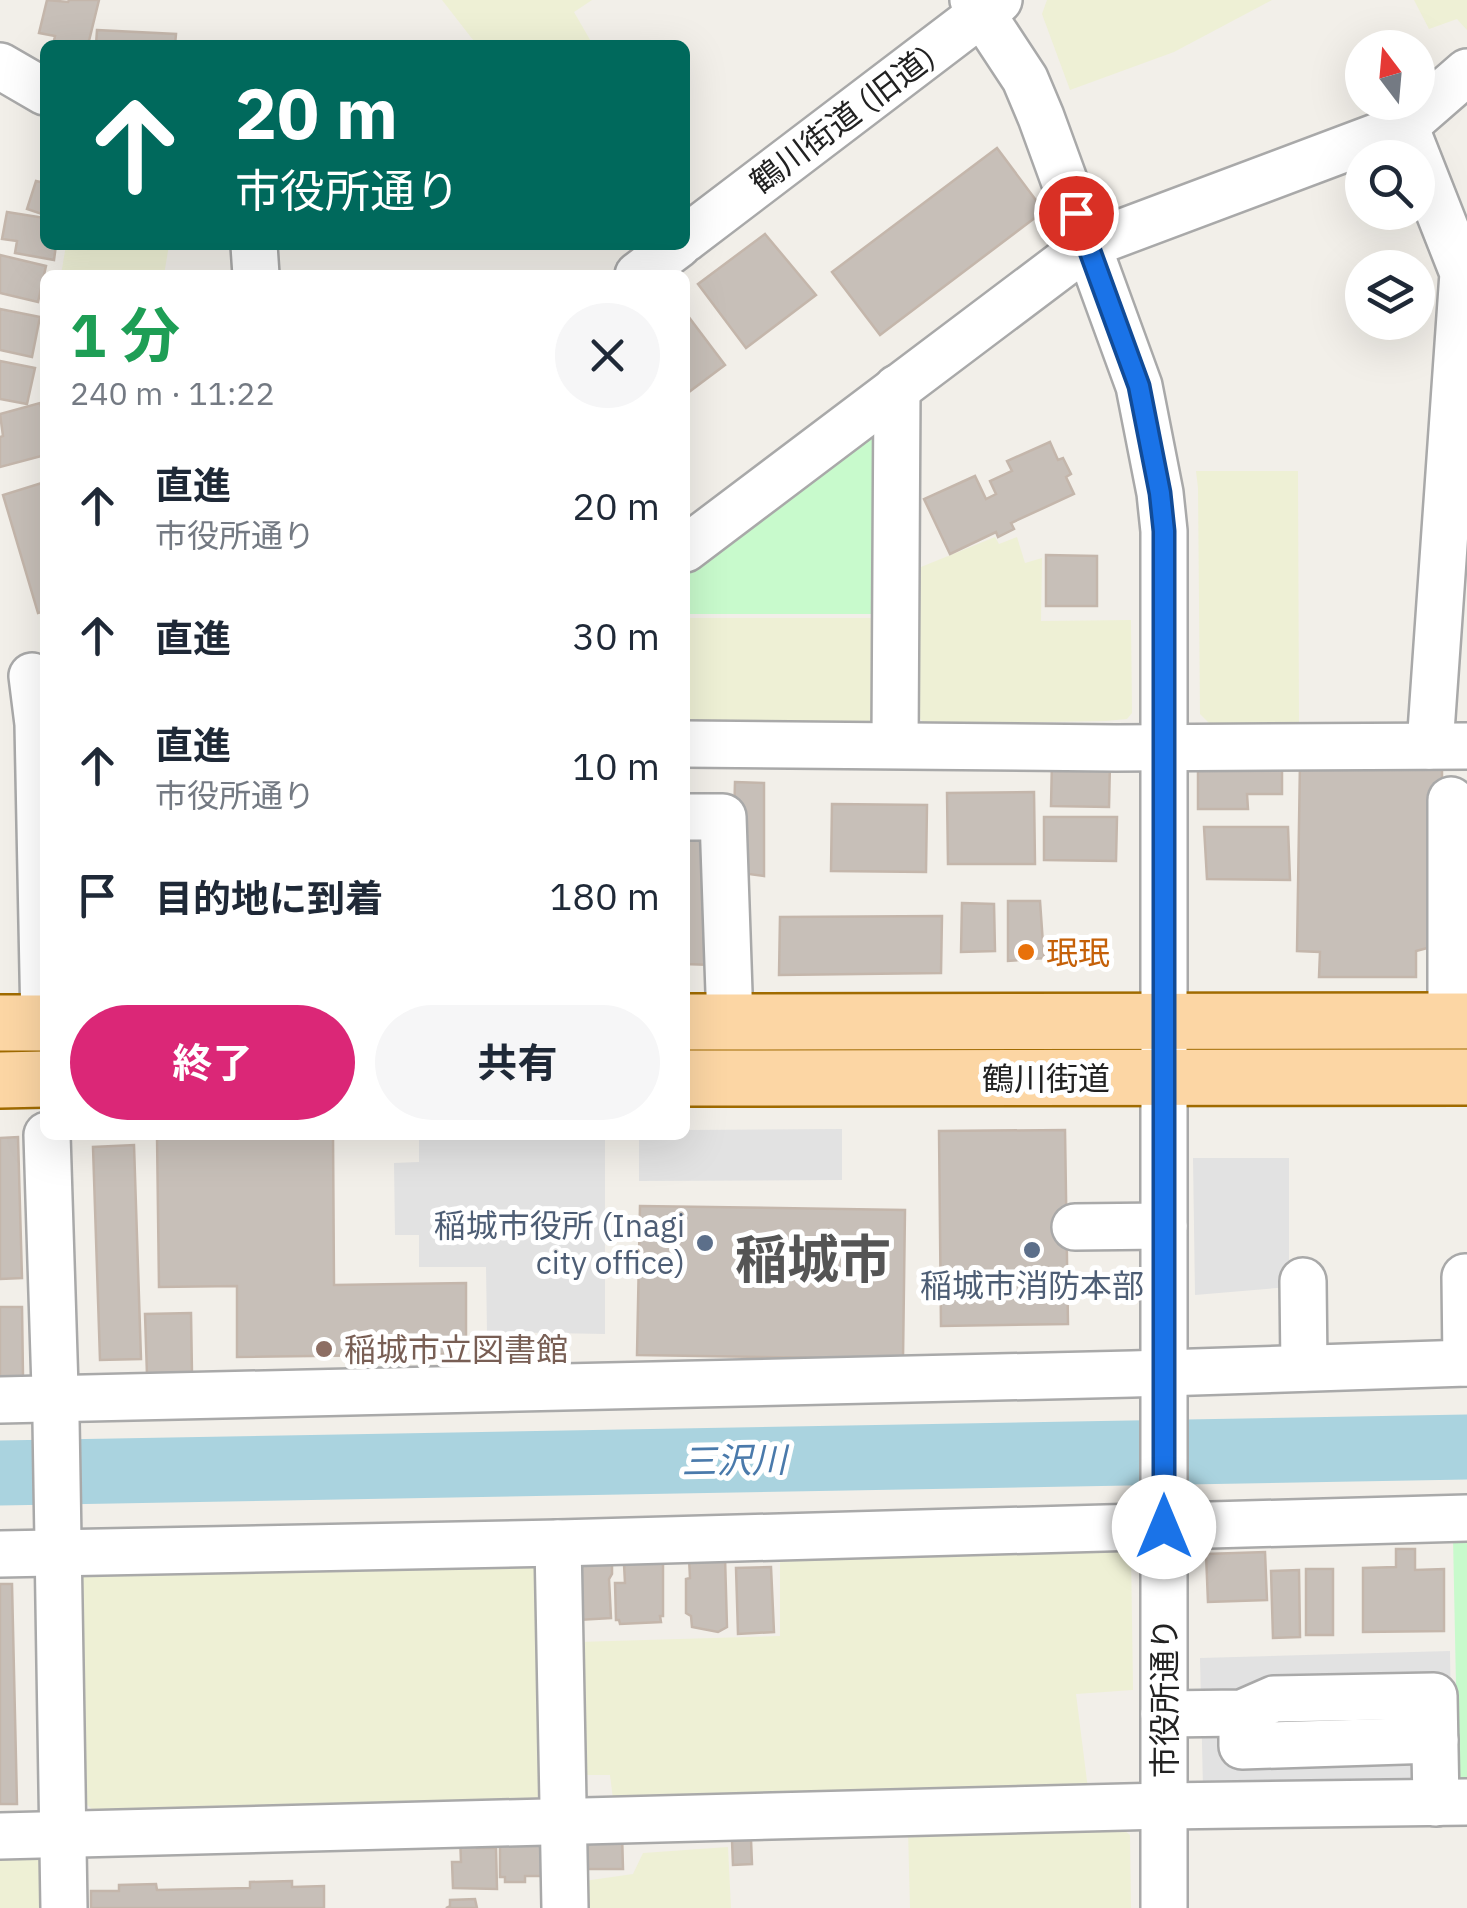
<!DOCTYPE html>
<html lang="ja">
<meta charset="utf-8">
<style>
:root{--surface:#fff;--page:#f6f6f7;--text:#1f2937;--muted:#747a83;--accent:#db2777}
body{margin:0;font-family:"IBM Plex Sans","Noto Sans JP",sans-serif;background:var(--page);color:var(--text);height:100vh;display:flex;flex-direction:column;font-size:38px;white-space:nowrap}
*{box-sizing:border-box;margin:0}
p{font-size:32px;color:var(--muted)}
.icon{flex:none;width:55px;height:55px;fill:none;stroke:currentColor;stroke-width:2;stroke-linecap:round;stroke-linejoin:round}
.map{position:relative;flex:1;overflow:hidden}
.side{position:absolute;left:40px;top:270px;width:650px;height:870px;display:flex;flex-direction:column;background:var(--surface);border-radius:15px;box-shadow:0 10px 40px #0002}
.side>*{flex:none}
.guide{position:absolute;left:40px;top:40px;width:650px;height:210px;border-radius:15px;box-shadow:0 10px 40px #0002;background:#00695c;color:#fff;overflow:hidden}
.needle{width:65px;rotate:344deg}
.buttons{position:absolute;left:1345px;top:30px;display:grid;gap:20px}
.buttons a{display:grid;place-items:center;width:90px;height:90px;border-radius:50%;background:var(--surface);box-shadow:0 10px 40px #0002;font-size:50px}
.pin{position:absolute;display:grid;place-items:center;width:85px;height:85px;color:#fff;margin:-42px;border:5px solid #fff;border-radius:50%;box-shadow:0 2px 10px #0007}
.me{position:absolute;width:110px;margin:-55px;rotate:0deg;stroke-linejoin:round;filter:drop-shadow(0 0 8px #0008)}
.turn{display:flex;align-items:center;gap:35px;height:210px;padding:0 30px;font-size:45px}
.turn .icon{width:130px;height:130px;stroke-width:2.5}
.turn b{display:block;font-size:70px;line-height:85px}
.round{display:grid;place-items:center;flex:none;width:105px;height:105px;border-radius:52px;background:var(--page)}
.head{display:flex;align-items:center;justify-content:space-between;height:170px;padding:0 30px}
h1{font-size:60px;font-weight:700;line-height:75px;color:#1e9e55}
.cta{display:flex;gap:20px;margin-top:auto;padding:20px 30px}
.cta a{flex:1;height:115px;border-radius:60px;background:var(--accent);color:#fff;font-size:40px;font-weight:700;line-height:115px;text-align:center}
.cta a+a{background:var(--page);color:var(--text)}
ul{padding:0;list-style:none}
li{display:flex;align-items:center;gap:30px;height:130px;padding:0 30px}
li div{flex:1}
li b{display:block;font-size:38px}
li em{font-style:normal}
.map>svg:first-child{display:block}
.farmland{fill:#eef0d5}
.park{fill:#c8facc}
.parking{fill:#e2e2e2}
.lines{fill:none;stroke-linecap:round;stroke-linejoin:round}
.river{stroke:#aad3df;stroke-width:65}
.building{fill:#c7bfb8;stroke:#c4b6ab;stroke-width:2.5}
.minor-casing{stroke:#a9a9a9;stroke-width:50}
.major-casing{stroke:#a06b00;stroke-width:60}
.minor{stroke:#fff;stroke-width:45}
.major{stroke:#fcd6a4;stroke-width:55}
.route-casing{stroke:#114b97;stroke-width:25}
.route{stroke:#1a73e8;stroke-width:18}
.food-dot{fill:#e8710a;stroke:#fff;stroke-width:4}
.service-dot{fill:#5c6f8a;stroke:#fff;stroke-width:4}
.education-dot{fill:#8d6e63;stroke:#fff;stroke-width:4}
.labels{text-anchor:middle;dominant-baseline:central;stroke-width:10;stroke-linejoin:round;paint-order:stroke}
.street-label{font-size:32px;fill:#222;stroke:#fff}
.food-label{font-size:32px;fill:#c56008;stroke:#fff;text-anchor:start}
.service-label{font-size:32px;fill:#4e5e75;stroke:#fff;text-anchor:end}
.education-label{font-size:32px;fill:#785e54;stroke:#fff;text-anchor:start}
.water-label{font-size:35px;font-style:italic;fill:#4a7aab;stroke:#fff}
.town-label{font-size:52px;font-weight:bold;fill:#555;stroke:#fff}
</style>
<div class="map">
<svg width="1467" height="1908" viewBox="0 0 1467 1908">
<rect width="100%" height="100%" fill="#f2efe9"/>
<g class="farmland">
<path d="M 442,0 L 592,0 L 574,12 L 593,45 L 477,45 Z"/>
<path d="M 1047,0 L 1272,0 L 1174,52 L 1070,90 L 1042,14 Z"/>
<path d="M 1414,0 L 1467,0 L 1467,30 L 1457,19 L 1429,29 Z"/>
<path d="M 66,245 L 169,245 L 164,275 L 61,275 Z"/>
<path d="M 1196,471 L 1298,471 L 1299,724 L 1211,725 L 1200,714 L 1198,488 Z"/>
<path d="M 995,537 L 999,544 L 1017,537 L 1025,563 L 1042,558 L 1041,621 L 1131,620 L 1132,713 L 1127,719 L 1106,721 L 925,724 L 914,712 L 916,569 Z"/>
<path d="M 685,618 L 885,618 L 884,713 L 870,727 L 685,726 Z"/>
<path d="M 1120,1546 L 1131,1555 L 1133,1690 L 1076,1694 L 1088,1789 L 613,1799 L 610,1775 L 578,1775 L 578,1642 L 780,1636 L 780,1554 Z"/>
<path d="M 526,1560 L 544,1571 L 546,1791 L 533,1802 L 95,1812 L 82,1800 L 76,1583 L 89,1570 Z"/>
<path d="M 1118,1825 L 1130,1835 L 1131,1908 L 910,1908 L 908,1829 Z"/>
<path d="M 728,1847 L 731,1908 L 584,1908 L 584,1881 L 633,1874 L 643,1853 Z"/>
<path d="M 34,1848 L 46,1863 L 47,1908 L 0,1908 L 0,1849 Z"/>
</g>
<g class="park">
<path d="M 870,424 L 886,428 L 889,614 L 685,614 L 685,570 Z"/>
<path d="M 1467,1536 L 1467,1784 L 1458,1784 L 1453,1537 Z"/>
</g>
<g class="parking">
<path d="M 842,1129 L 842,1180 L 639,1181 L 639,1135 L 685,1135 L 685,1130 Z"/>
<path d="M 419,1135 L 605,1135 L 605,1334 L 487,1332 L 486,1267 L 419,1267 L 419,1235 L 395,1235 L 394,1163 L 419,1162 Z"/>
<path d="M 1193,1158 L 1289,1158 L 1289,1287 L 1195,1295 Z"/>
<path d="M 1450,1651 L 1452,1784 L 1203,1788 L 1200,1658 Z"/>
</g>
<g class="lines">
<path class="river" d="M 0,1473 L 1467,1447"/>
</g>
<g class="building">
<path d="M 47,0 L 68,2 L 69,0 L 99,0 L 88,45 L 53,45 L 55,36 L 39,33 Z"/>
<path d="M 97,30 L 176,34 L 175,45 L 96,45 Z"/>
<path d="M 997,148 L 1044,211 L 880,335 L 832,272 Z"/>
<path d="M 36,181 L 45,183 L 45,215 L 27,209 Z"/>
<path d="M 7,212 L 45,218 L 45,245 L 56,245 L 54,260 L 15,253 L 17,241 L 2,239 Z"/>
<path d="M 765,234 L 816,295 L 746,348 L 698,284 Z"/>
<path d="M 0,255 L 46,266 L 38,302 L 0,293 Z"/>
<path d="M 0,309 L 40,317 L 32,357 L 0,350 Z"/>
<path d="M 685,312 L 725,365 L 685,395 Z"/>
<path d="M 0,361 L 35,368 L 27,404 L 0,399 Z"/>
<path d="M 40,403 L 45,422 L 45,455 L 0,467 L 0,437 L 3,436 L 0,414 Z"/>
<path d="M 1050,442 L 1058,460 L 1063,458 L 1071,474 L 1066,477 L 1074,494 L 1011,523 L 1014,529 L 998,537 L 996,532 L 950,554 L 924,499 L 975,476 L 986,499 L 996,494 L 990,481 L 1012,471 L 1007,461 Z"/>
<path d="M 45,482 L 45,611 L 38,613 L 3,495 Z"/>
<path d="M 1046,555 L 1097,556 L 1097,606 L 1046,606 Z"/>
<path d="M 1282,753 L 1282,794 L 1247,794 L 1248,809 L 1198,809 L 1198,768 Z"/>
<path d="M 1052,761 L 1110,762 L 1109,807 L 1051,806 Z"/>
<path d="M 1300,762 L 1442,764 L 1442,842 L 1428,843 L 1431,947 L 1416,951 L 1416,977 L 1319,977 L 1320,952 L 1297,951 Z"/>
<path d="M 735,782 L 764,783 L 764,876 L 741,873 L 734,819 Z"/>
<path d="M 1034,792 L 1035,864 L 948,864 L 947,793 Z"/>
<path d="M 832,804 L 927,805 L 926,872 L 831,871 Z"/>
<path d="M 1044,817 L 1117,817 L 1116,861 L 1044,860 Z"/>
<path d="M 685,827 L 712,827 L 712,965 L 685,964 Z"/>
<path d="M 1204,827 L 1288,827 L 1290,880 L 1207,879 Z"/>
<path d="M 1008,901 L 1040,901 L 1044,958 L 1008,961 Z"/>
<path d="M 962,903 L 994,904 L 995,951 L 961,952 Z"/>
<path d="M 942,916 L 941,973 L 779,975 L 780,917 Z"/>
<path d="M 1065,1130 L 1068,1324 L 941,1326 L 939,1131 Z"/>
<path d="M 157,1135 L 333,1135 L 334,1285 L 466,1283 L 466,1354 L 237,1357 L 237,1286 L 159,1287 Z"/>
<path d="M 18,1137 L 22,1278 L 0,1279 L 0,1138 Z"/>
<path d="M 134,1145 L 141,1359 L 100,1360 L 93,1147 Z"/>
<path d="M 640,1206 L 905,1210 L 903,1359 L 637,1355 Z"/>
<path d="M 0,1307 L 22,1307 L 23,1376 L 0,1377 Z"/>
<path d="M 191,1313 L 192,1374 L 147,1375 L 145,1314 Z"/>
<path d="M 1396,1549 L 1415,1549 L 1415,1570 L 1444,1569 L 1444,1631 L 1363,1632 L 1363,1568 L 1396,1567 Z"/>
<path d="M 1265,1552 L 1267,1600 L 1208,1602 L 1206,1554 Z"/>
<path d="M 583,1557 L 612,1562 L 612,1574 L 609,1579 L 611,1618 L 578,1620 L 575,1566 L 584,1565 Z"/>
<path d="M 725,1557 L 727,1627 L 718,1632 L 692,1627 L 691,1616 L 686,1613 L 686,1579 L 690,1578 L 689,1558 Z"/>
<path d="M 663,1562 L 663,1616 L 660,1616 L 661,1622 L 620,1624 L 619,1620 L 616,1620 L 615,1583 L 625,1583 L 624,1564 Z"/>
<path d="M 771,1567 L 774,1632 L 738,1634 L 736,1568 Z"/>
<rect x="1306" y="1569" width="27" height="66"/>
<path d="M 1299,1570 L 1300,1637 L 1273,1638 L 1271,1571 Z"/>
<path d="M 0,1584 L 12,1584 L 17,1804 L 0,1804 Z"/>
<path d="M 622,1833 L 623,1869 L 588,1869 L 588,1834 Z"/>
<path d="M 460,1835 L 477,1842 L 477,1848 L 496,1848 L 497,1889 L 453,1888 L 452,1862 L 461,1862 Z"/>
<path d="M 500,1840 L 541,1841 L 540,1847 L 546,1847 L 545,1876 L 525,1876 L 525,1882 L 505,1882 L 505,1877 L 500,1877 Z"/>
<path d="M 751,1840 L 752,1864 L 733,1865 L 732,1841 Z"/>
<path d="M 292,1881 L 292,1887 L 324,1886 L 324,1908 L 91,1908 L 91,1891 L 119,1891 L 119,1885 L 156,1884 L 157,1890 L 250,1888 L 250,1882 Z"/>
<path d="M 475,1899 L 477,1908 L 446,1908 L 450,1906 L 450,1900 Z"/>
</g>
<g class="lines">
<g class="minor-casing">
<g id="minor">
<path d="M 973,0 L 1025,79 L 1041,117 L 1139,386 L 1160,493 L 1164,531 L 1164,1908"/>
<path d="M 0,66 L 45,92"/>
<path d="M 1405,126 L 1463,273 L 1430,746"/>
<path d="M 685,239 L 999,0"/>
<path d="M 254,245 L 256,275"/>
<path d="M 638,275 L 678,245"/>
<path d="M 685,549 L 1088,245 L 1405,126 L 1467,72"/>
<path d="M 32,676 L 38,724 L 44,1023"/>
<path d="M 685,744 L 1116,748 L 1467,746"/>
<path d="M 895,745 L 897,388"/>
<path d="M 685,817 L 723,817 L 730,1022"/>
<path d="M 1451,1021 L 1451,800"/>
<path d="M 47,1135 L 56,1420 L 64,1908"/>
<path d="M 1075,1227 L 1164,1226"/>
<path d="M 1465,1277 L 1466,1363"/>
<path d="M 1303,1281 L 1304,1368"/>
<path d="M 0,1400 L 1132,1374 L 1467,1363"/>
<path d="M 558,1543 L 565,1908"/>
<path d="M 0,1554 L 558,1543 L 1467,1518"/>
<path d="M 1242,1713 L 1242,1746 L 1435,1740"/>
<path d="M 1164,1714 L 1242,1713 L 1274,1699 L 1434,1696 L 1436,1803"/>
<path d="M 0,1836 L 1164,1806 L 1467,1802"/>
</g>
</g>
<g class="major-casing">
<g id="major">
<path d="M 685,1022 L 1467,1021"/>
<path d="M 0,1023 L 45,1023"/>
<path d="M 685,1078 L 1467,1077"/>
<path d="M 0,1080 L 45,1079"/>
</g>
</g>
<use href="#minor" class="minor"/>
<use href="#major" class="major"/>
</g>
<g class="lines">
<g class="route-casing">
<path id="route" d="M 1076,213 L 1139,386 L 1160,493 L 1164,531 L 1164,1527"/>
</g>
<use href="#route" class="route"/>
</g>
<circle class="food-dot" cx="1026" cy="952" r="10"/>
<g class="service-dot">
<circle cx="705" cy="1243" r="10"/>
<circle cx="1032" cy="1250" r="10"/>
</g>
<circle class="education-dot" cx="324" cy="1349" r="10"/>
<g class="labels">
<g class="street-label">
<text transform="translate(842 119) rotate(-37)">鶴川街道 (旧道)</text>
<text x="1046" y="1078">鶴川街道</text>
<text transform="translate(1164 1698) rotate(-90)">市役所通り</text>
</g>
<g class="food-label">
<text x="1046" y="952">珉珉</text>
</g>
<g class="service-label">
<text x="685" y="1225">稲城市役所 (Inagi<tspan x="685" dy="37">city office)</tspan></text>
<text x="1032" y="1285" text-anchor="middle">稲城市消防本部</text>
</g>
<g class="education-label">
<text x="344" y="1349">稲城市立図書館</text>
</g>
<g class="water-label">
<text transform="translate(734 1460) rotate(-1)">三沢川</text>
</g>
<g class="town-label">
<text x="813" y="1258">稲城市</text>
</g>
</g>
</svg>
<div class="buttons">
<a><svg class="needle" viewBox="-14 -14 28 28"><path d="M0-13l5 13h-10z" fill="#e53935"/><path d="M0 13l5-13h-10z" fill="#747a83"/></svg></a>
<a><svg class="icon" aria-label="search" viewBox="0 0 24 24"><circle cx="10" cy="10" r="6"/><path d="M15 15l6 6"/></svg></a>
<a><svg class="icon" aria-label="layers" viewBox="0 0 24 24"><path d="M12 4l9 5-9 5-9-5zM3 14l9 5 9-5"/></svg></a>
</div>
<div class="pin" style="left:1076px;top:213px;background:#d93025"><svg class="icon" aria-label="arrive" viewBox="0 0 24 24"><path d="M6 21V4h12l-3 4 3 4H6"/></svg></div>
<svg class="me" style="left:1164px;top:1527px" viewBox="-20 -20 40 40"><circle r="19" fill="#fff"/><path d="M0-13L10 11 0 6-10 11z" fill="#1a73e8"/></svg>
<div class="guide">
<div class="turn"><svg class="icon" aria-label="ahead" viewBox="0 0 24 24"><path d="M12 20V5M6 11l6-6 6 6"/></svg><div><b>20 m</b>市役所通り</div></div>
</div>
<section class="side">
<div class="head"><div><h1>1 分</h1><p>240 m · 11:22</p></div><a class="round"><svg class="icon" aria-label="close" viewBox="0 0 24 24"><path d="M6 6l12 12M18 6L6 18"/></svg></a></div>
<ul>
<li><svg class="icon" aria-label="ahead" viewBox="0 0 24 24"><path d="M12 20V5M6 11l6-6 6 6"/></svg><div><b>直進</b><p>市役所通り</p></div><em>20 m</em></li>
<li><svg class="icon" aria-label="ahead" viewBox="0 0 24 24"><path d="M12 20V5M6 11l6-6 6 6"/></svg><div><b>直進</b></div><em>30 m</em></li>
<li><svg class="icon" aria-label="ahead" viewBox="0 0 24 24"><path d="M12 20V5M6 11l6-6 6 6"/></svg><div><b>直進</b><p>市役所通り</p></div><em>10 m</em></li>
<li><svg class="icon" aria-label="arrive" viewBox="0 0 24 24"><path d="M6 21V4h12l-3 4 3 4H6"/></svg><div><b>目的地に到着</b></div><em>180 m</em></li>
</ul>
<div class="cta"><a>終了</a><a>共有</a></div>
</section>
</div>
